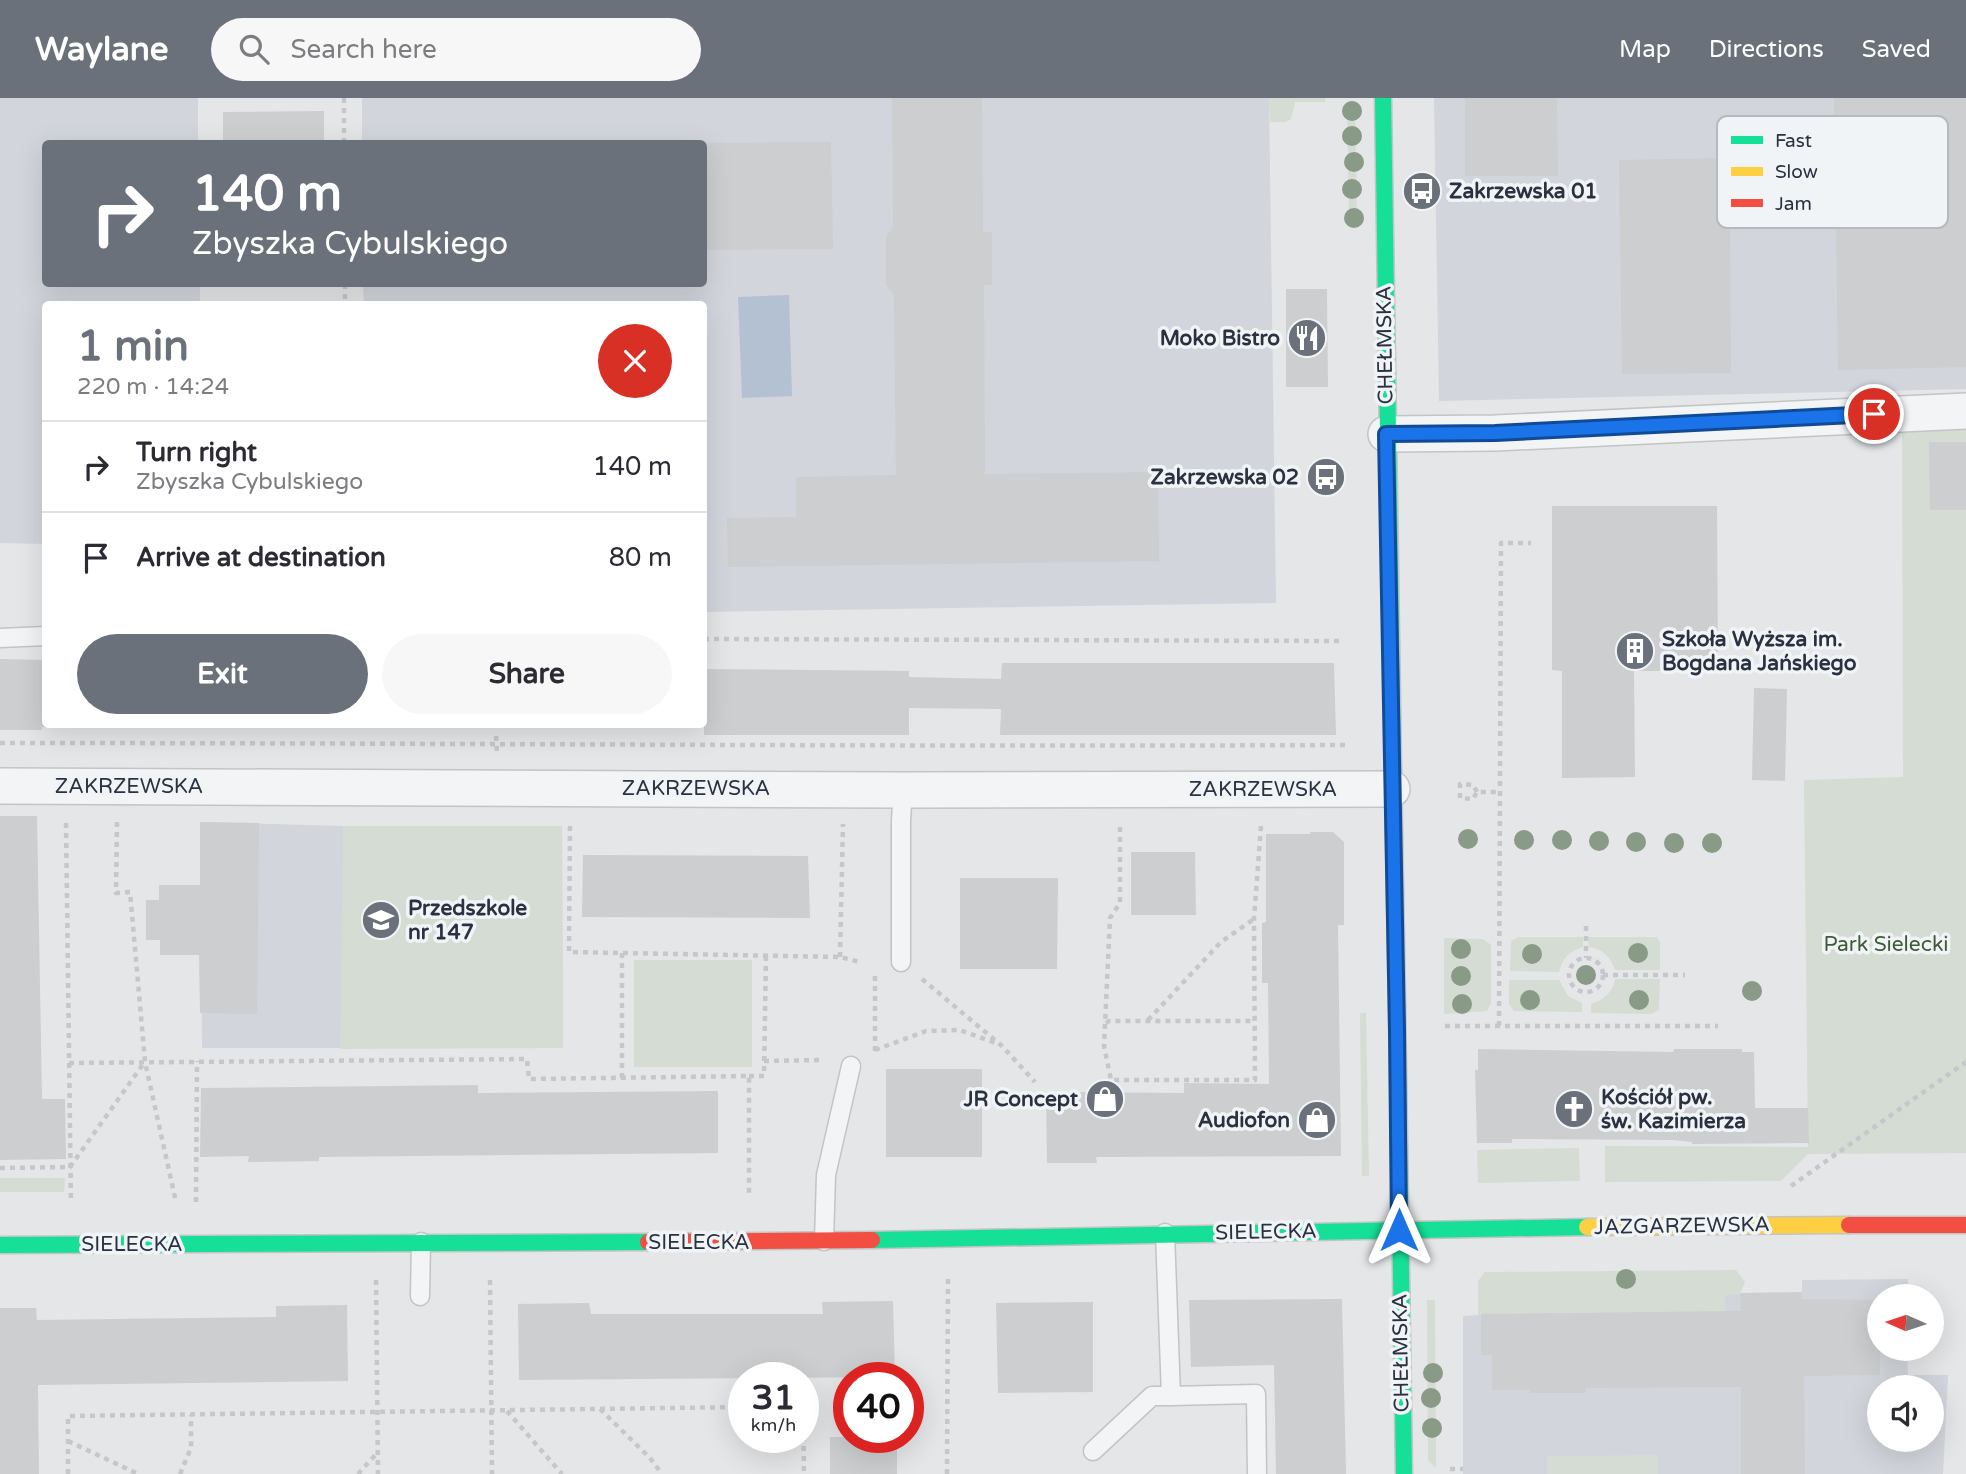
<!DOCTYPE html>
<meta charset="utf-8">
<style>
:root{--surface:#fff;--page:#f7f7f7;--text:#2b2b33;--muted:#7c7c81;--line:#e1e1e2;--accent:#6b717b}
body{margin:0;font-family:"Varela Round",sans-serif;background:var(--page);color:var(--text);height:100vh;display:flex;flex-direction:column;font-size:26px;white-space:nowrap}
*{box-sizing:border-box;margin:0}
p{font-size:23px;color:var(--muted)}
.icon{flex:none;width:38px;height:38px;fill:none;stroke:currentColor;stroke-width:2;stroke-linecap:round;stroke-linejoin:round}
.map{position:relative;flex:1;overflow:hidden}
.details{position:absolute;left:42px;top:203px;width:665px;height:427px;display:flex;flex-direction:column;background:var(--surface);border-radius:7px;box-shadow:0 7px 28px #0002}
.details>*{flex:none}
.banner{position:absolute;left:42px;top:42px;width:665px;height:147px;border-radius:7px;box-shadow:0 7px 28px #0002;background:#6b717b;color:#fff;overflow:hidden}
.needle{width:46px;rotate:273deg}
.controls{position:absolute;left:1867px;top:1186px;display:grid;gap:14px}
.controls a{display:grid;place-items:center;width:77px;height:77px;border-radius:50%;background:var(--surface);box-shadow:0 7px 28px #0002;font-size:35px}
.speed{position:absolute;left:728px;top:1264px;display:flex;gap:14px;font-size:35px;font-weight:700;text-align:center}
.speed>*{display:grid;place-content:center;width:91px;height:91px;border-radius:50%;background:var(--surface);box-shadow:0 7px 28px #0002;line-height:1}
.speed small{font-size:18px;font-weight:400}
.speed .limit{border:10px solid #d22;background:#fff;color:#111}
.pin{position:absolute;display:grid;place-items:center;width:60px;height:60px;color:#fff;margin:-30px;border:4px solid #fff;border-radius:50%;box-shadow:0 2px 7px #0007}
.me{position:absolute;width:77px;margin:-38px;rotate:0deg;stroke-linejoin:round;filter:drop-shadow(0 0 5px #0008)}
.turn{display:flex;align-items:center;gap:24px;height:147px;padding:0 35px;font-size:32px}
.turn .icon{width:91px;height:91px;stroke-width:2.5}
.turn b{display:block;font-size:49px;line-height:60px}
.round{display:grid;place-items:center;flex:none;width:74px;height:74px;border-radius:37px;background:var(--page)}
.headline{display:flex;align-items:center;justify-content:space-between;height:119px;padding:0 35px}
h1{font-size:42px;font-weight:700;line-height:52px;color:var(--accent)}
.button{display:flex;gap:14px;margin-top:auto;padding:14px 35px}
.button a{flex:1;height:80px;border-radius:42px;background:var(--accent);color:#fff;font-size:28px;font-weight:700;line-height:80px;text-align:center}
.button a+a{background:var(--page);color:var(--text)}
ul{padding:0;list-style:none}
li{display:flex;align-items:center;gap:21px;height:91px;padding:0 35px;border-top:2px solid var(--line)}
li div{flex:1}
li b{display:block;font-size:26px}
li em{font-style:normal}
header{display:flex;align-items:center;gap:42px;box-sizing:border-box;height:98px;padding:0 35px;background:var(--accent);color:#fff}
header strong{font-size:33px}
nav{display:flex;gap:38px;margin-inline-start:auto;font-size:24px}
.search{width:490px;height:63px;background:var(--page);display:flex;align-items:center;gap:18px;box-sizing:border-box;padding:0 24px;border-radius:38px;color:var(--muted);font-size:26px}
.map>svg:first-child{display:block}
.built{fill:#d2d5db;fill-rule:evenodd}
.green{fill:#d4dcd4}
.water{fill:#b3c1d2}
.building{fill:#ccced0}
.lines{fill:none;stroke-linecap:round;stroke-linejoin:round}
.lane-casing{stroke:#c2c4c6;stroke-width:21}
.street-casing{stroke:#c2c4c6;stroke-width:38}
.fast-casing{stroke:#c2c4c6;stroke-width:19}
.slow-casing{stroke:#c2c4c6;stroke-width:19}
.jam-casing{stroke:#c2c4c6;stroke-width:19}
.path{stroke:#c5c7cb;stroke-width:4.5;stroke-dasharray:5 5;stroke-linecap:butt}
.lane{stroke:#f2f4f5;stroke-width:18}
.street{stroke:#f2f4f5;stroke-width:35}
.fast{stroke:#16e098;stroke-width:16}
.slow{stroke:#ffcf43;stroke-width:16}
.jam{stroke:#f24e42;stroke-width:16}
.tree{fill:#899a87}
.route-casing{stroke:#114b97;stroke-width:18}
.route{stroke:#1a73e8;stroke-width:12}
.labels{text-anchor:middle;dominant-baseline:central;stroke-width:7;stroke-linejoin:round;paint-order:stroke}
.poi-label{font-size:21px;font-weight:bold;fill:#2a3241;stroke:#f1f4f7;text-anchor:start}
.street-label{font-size:21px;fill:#2a3241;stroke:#f1f4f7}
.park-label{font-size:21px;fill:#3e5c38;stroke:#f1f4f7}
.key{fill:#f1f4f7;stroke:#b5bac0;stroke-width:2}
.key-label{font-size:19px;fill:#2a3241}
</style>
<header>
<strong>Waylane</strong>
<div class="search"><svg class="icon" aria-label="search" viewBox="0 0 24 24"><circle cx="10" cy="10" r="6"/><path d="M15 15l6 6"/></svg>Search here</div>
<nav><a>Map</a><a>Directions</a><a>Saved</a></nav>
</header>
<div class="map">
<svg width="1966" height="1376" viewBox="0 0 1966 1376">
<rect width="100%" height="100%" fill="#e4e6e8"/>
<g class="built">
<path d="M 0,0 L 198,0 L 198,45 L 46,46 L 46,186 L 200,186 L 200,206 L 46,206 L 45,446 L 0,445 Z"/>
<path d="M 362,0 L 1269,0 L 1276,505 L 704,514 L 704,206 L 364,206 L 363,186 L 704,186 L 704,46 L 362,45 Z"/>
<path d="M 1434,0 L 1966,0 L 1966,291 L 1439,303 Z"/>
<path d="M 200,724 L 343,728 L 562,728 L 563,950 L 202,950 Z"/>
<path d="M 1908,1181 L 1908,1199 L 1880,1199 L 1880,1251 L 1907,1251 L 1908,1277 L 1948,1277 L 1943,1376 L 1463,1376 L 1463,1218 L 1478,1217 L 1478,1198 L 1796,1195 L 1802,1194 L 1802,1182 ZM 1880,1290 L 1932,1290 L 1932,1342 L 1880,1342 Z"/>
</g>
<g class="green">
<path d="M 1269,0 L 1325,0 L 1325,4 L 1295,4 L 1291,21 L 1285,24 L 1270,24 Z"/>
<path d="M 1347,4 L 1355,4 L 1357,123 L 1349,123 Z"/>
<path d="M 1966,329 L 1966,1055 L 1808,1056 L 1781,1083 L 1605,1084 L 1605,1048 L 1808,1049 L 1804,682 L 1903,679 L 1902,332 Z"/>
<path d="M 343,728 L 562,728 L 563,950 L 340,951 Z"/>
<path d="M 1519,839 L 1583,839 L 1583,849 C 1570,853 1562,860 1559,874 L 1510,873 L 1511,843 Z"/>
<path d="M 1588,839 L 1657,839 L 1660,845 L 1660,872 L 1615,872 C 1611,859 1603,851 1589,849 Z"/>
<path d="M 1444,840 L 1483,841 L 1491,847 L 1491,905 L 1487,913 L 1444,916 Z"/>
<rect x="634" y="862" width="118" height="107"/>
<path d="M 1615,881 L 1660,881 L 1659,912 L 1651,916 L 1591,915 L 1591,906 C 1603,902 1613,895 1615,881 Z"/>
<path d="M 1509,882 L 1559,882 L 1568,898 L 1582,905 L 1582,914 L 1514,913 L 1509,906 Z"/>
<path d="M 1360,915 L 1366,915 L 1369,1078 L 1362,1078 Z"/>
<path d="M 1579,1050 L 1580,1083 L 1478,1085 L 1477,1052 Z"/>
<path d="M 0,1080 L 65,1080 L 64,1094 L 0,1094 Z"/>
<path d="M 1736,1172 L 1745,1184 L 1740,1195 L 1725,1198 L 1725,1215 L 1478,1217 L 1478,1183 L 1485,1174 Z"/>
<path d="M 1427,1202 L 1435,1202 L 1436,1370 L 1428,1362 Z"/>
<path d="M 1658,1357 L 1658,1376 L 1547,1376 L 1547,1358 Z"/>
</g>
<path class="water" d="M 789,197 L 792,298 L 742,300 L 738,199 Z"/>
<g class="building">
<path d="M 892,0 L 982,0 L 983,134 L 992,134 L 992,187 L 984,187 L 985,376 L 1158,374 L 1159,463 L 728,469 L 727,420 L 796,419 L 796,379 L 896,377 L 894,197 L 886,187 L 886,138 L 893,129 Z"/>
<path d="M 1465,0 L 1557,0 L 1558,78 L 1465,78 Z"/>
<path d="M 1834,0 L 1966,0 L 1966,269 L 1838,272 L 1836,129 L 1730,131 L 1731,275 L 1622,276 L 1619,62 L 1729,60 L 1730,95 L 1836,93 Z"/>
<path d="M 324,13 L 324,46 L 223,46 L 223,14 Z"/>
<path d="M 831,44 L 833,151 L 704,152 L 704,45 Z"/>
<path d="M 1286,191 L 1327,191 L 1328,289 L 1286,289 Z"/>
<path d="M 1929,344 L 1966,344 L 1966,412 L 1930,412 Z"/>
<path d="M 1552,408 L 1717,408 L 1718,573 L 1634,573 L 1635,679 L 1562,680 L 1562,573 L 1552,572 Z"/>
<path d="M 0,561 L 46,562 L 46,629 L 42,629 L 42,632 L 0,632 Z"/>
<path d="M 1002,565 L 1334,565 L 1336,637 L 1000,637 L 1001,611 L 909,610 L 909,637 L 704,637 L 704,571 L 909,573 L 909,579 L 1001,581 Z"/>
<path d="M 1754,590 L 1787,591 L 1785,683 L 1752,682 Z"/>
<path d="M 0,718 L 37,718 L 42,1001 L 65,1001 L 66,1061 L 0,1062 Z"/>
<path d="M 200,724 L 259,725 L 257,916 L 200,915 L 199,857 L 160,857 L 160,842 L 146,842 L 146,802 L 159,802 L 159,787 L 200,787 Z"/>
<path d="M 1310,734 L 1333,734 L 1344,744 L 1344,827 L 1338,827 L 1341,1058 L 1096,1059 L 1097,1065 L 1047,1065 L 1046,994 L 1184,995 L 1184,985 L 1269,986 L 1268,885 L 1262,885 L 1262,825 L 1266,824 L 1266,736 L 1310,736 Z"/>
<path d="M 1131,754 L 1195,754 L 1196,817 L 1131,817 Z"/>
<path d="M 583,757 L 808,758 L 810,820 L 582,819 Z"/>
<path d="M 960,780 L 1058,780 L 1057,871 L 960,871 Z"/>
<path d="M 1478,951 L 1673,954 L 1674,951 L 1742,951 L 1742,954 L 1754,954 L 1755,1010 L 1808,1010 L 1809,1045 L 1692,1046 L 1692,1044 L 1673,1042 L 1512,1041 L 1512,1045 L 1477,1045 L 1475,972 L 1478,972 Z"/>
<rect x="886" y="971" width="96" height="88"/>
<path d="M 478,987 L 478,995 L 718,993 L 718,1055 L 319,1059 L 319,1063 L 248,1064 L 249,1058 L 200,1059 L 201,990 Z"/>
<path d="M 1802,1194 L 1801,1201 L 1880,1202 L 1880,1277 L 1804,1278 L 1805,1376 L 1741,1376 L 1741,1289 L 1586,1290 L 1585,1295 L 1529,1295 L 1530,1292 L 1492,1292 L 1492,1257 L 1481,1257 L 1481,1216 L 1741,1213 L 1740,1195 Z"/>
<path d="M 1342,1201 L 1346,1376 L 1276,1376 L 1274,1267 L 1191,1269 L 1189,1202 Z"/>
<path d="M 893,1203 L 895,1279 L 519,1282 L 518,1206 L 589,1205 L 591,1216 L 823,1216 L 822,1204 Z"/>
<path d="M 1093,1204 L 1093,1294 L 998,1295 L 996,1205 Z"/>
<path d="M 347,1207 L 348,1283 L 38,1287 L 39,1376 L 0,1376 L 0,1210 L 36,1210 L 37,1222 L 276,1219 L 276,1208 Z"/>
<rect x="830" y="1339" width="67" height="37"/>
</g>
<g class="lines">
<g class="lane-casing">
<g id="lane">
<path d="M 0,540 L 46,538"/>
<path d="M 901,864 L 901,722 L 903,692"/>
<path d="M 1165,1135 L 1171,1298 L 1256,1296 L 1257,1376"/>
<path d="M 824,1143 L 826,1077 L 851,968"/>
<path d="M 420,1198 L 421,1144"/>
<path d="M 1093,1353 L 1152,1298 L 1171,1298"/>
</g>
</g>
<g class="street-casing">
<g id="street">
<path d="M 1386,336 L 1495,335 L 1966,313"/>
<path d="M 0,688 L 903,692 L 1392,691"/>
</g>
</g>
<g class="fast-casing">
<g id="fast">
<path d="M 1383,0 L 1393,673"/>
<path d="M 1397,908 L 1404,1376"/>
<path d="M 872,1142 L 1587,1129"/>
<path d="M 0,1147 L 648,1144"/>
</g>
</g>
<g class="slow-casing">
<g id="slow">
<path d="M 1393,673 L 1397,908"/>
<path d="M 1587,1129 L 1849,1127"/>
</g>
</g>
<g class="jam-casing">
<g id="jam">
<path d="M 1849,1127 L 1966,1127"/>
<path d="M 648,1144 L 872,1142"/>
</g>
</g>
<g class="path">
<path d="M 344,0 L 344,46"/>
<path d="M 345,186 L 345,206"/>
<path d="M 704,541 L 1344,543"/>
<path d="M 496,638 L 497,655"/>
<path d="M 0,645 C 449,645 897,649 1346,647"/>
<path d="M 1477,694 L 1473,687 L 1460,686 L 1460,700 L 1473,701 L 1477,694 L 1500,694"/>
<path d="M 117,724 L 116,795 L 130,794 L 145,964 L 176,1104"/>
<path d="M 66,725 L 71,1105"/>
<path d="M 570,728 L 569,854 L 840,859 L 860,864"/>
<path d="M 1120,729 L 1120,805 L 1110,820 L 1104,948 L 1111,982 L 1255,982 L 1254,821 L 1261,728"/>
<path d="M 1586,828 L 1586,860"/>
<path d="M 840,859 L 843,726"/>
<circle cx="1586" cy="877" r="17"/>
<path d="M 1603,877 L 1685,877"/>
<path d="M 922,881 L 1002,948 L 1035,984"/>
<path d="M 1148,922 L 1221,844 L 1254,821"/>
<path d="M 1106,925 L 1109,923 L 1254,923"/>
<path d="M 1445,928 L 1718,928"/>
<path d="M 1499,928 L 1501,445 L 1531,445"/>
<path d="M 875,952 L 926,933 L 960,932 L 998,946"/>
<path d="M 875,953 L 875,877"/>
<path d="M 764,963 L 823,962"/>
<path d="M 69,965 L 527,961 L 529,981 L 749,978 L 749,1099"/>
<path d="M 749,978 L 764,978 L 766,857"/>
<path d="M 622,980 L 622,855"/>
<path d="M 1108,993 L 1108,989 L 1117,989 L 1117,982"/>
<path d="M 0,1070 L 70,1069 L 144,965"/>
<path d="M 1791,1088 L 1966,964"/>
<path d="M 196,1104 L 197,963"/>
<path d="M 376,1182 L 378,1376"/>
<path d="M 490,1182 L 492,1376"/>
<path d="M 803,1308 L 804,1376"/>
<path d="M 600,1311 L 650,1360 L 662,1376"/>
<path d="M 507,1313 L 562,1376"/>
<path d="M 68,1343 L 138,1376"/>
<path d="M 1450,1371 L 1463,1371"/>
<path d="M 68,1376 L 68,1318 L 744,1309"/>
<path d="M 180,1376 L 191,1350 L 191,1317"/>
<path d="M 358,1376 L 378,1354"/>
<path d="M 947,1376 L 948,1179"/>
</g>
<use href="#lane" class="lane"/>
<use href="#street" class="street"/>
<use href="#fast" class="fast"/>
<use href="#slow" class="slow"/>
<use href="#jam" class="jam"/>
</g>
<g class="tree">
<circle cx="1352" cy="13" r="10"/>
<circle cx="1352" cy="38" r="10"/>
<circle cx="1354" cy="64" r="10"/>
<circle cx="1352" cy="91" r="10"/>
<circle cx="1354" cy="120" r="10"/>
<circle cx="1468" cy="741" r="10"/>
<circle cx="1524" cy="742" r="10"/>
<circle cx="1562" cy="742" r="10"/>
<circle cx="1599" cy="743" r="10"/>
<circle cx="1636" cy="744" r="10"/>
<circle cx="1674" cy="745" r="10"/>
<circle cx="1712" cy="745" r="10"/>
<circle cx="1461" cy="851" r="10"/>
<circle cx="1638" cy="855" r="10"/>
<circle cx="1532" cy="856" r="10"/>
<circle cx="1586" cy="877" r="10"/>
<circle cx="1461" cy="878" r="10"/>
<circle cx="1752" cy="893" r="10"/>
<circle cx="1530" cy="902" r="10"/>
<circle cx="1639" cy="902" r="10"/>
<circle cx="1462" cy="906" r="10"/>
<circle cx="1626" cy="1181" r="10"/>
<circle cx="1433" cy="1275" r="10"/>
<circle cx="1431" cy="1300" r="10"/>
<circle cx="1432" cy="1330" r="10"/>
</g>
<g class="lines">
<g class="route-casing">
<path id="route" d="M 1399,1132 L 1397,932 L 1386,336 L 1495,335 L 1874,316"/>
</g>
<use href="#route" class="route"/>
</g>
<defs>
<g id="bus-disc" transform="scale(2.0125)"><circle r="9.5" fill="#6b717b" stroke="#f1f4f7"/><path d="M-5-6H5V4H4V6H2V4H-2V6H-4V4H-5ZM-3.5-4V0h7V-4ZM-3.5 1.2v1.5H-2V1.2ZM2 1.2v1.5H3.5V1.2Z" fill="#fff"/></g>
<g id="restaurant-disc" transform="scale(2.0125)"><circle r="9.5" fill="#6b717b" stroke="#f1f4f7"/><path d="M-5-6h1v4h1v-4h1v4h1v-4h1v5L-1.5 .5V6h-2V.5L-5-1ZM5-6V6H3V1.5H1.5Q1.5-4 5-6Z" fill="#fff"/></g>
<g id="building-disc" transform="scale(2.0125)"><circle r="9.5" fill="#6b717b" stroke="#f1f4f7"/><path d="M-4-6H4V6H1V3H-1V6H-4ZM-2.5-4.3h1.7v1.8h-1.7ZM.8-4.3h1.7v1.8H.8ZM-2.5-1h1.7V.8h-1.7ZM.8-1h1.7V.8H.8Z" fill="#fff"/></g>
<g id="school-disc" transform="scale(2.0125)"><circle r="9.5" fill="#6b717b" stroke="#f1f4f7"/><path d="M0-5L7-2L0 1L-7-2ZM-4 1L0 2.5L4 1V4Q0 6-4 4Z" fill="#fff"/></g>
<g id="shop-disc" transform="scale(2.0125)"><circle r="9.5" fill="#6b717b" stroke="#f1f4f7"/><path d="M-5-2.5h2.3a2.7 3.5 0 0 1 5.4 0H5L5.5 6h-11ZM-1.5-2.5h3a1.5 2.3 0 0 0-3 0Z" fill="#fff"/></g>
<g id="church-disc" transform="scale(2.0125)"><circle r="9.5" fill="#6b717b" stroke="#f1f4f7"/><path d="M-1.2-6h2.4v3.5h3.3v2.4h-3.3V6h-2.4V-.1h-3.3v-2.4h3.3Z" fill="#fff"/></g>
</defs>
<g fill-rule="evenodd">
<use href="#bus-disc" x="1422" y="93"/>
<use href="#restaurant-disc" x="1307" y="240"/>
<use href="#bus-disc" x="1326" y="379"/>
<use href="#building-disc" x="1635" y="553"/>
<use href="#school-disc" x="381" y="822"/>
<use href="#shop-disc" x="1105" y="1001"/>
<use href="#church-disc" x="1574" y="1011"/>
<use href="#shop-disc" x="1317" y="1022"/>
</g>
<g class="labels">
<g class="poi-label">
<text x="1449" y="93">Zakrzewska 01</text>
<text x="1280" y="240" text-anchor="end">Moko Bistro</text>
<text x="1299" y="379" text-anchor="end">Zakrzewska 02</text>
<text x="1662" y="541">Szkoła Wyższa im.<tspan x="1662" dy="24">Bogdana Jańskiego</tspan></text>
<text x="408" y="810">Przedszkole<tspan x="408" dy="24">nr 147</tspan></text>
<text x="1601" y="999">Kościół pw.<tspan x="1601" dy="24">św. Kazimierza</tspan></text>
<text x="1078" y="1001" text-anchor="end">JR Concept</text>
<text x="1290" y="1022" text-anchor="end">Audiofon</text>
</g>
<g class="street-label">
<text transform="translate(1385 247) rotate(-91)">CHEŁMSKA</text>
<text x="129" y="688">ZAKRZEWSKA</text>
<text x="696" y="690">ZAKRZEWSKA</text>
<text x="1263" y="691">ZAKRZEWSKA</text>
<text transform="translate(1682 1128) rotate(-1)">JAZGARZEWSKA</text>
<text transform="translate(1266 1134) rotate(-1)">SIELECKA</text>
<text x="699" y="1144">SIELECKA</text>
<text x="132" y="1146">SIELECKA</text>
<text transform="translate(1401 1255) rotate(-91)">CHEŁMSKA</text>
</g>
<g class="park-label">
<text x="1886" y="846">Park Sielecki</text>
</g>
</g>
<rect x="1717" y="18" width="231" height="112" rx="10" class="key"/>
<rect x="1731" y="38" width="32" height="8" fill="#16e098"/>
<rect x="1731" y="69" width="32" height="9" fill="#ffcf43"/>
<rect x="1731" y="101" width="32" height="8" fill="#f24e42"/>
<g class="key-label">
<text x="1775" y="49">Fast</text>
<text x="1775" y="80">Slow</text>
<text x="1775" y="112">Jam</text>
</g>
</svg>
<div class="controls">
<a><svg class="needle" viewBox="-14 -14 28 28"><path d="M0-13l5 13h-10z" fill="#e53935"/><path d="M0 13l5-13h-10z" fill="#7c7c81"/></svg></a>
<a><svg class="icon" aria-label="sound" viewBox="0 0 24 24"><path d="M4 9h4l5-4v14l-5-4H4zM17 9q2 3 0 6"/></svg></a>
</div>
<div class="speed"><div>31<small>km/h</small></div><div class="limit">40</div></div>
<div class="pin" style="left:1874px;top:316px;background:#d93025"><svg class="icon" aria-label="arrive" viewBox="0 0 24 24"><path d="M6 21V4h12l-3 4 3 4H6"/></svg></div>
<svg class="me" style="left:1399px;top:1132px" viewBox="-20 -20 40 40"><path d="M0-17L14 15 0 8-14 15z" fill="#1a73e8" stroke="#fff" stroke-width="4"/></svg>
<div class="banner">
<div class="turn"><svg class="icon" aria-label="right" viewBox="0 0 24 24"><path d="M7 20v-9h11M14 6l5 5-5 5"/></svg><div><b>140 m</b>Zbyszka Cybulskiego</div></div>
</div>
<section class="details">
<div class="headline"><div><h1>1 min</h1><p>220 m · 14:24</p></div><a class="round" style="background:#d93025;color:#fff"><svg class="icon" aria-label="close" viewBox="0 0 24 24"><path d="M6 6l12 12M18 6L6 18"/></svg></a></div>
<ul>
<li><svg class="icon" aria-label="right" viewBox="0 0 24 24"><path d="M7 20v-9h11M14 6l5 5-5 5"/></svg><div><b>Turn right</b><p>Zbyszka Cybulskiego</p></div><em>140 m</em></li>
<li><svg class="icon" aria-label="arrive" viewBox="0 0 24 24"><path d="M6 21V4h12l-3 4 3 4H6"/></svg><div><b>Arrive at destination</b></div><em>80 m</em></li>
</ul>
<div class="button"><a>Exit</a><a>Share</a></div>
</section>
</div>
